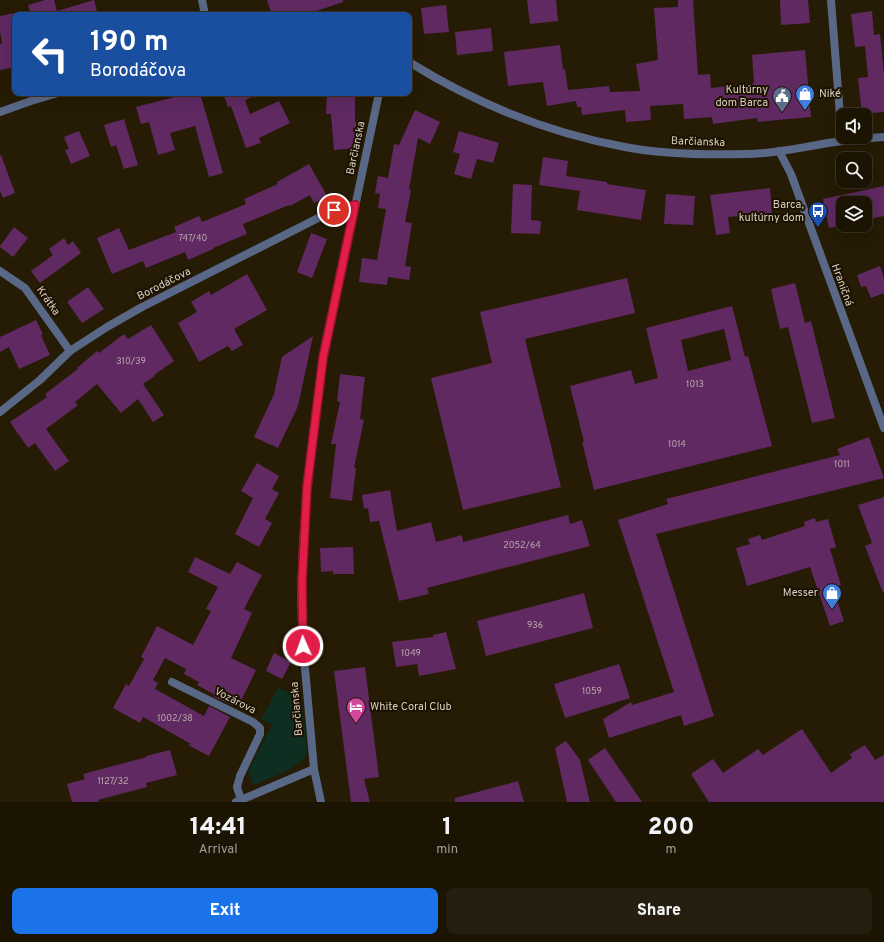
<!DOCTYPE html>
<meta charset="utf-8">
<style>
:root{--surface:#1c1403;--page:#251d0d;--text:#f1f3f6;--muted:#a09e9a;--line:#3a3325;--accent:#1a73e8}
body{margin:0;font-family:Overpass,sans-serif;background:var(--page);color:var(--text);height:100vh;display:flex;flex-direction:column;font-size:15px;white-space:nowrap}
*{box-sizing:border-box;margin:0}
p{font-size:13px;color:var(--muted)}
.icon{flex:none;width:22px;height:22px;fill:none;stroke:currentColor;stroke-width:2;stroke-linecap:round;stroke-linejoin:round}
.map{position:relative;height:802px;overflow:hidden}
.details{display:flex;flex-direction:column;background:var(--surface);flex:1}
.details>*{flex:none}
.top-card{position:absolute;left:12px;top:12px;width:400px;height:84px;border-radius:8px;box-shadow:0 4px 16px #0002,0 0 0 1px var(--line);background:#1a4fa0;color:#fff;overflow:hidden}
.controls{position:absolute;left:836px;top:108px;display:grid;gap:8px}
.controls a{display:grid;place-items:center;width:36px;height:36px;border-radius:8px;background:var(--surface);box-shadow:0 4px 16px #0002,0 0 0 1px var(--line);font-size:20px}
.pin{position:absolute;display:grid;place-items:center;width:34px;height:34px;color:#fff;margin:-17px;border:2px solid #fff;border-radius:50%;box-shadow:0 1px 4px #0007}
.me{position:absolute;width:44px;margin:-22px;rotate:358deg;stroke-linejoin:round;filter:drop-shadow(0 0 3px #0008)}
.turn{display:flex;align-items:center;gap:14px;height:84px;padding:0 12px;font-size:18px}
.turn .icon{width:52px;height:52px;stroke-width:2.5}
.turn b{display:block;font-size:28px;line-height:34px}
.eta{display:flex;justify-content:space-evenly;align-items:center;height:68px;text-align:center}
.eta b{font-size:24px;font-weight:800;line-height:28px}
.action{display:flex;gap:8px;margin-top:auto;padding:8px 12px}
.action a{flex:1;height:46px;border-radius:8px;background:var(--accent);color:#fff;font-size:16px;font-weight:800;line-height:46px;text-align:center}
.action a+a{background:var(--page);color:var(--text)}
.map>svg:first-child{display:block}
.green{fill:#0d2e20}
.building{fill:#602962;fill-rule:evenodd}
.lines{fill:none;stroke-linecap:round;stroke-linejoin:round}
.street{stroke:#596886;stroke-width:8}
.route-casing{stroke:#92132f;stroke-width:10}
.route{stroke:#e11d48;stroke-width:7}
.labels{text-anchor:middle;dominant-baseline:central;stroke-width:4;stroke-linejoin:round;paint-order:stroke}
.number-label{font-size:9px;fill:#baa6ab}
.poi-label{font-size:11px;fill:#d8d0c3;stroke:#1d1100;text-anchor:end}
.street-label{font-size:11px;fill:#d8d0c3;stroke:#1d1100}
</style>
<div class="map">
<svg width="884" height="802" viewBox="0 0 884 802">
<rect width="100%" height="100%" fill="#261b04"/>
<path class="green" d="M 278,688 L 301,698 C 302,709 309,746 306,754 C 302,767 266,780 253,785 L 248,771 L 272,725 L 261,719 Z"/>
<g class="building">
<path d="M 45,0 L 54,0 L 57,11 L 94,0 L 98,15 L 31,15 L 28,5 Z"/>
<path d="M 267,0 L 343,0 L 343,2 L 305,15 L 272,15 Z"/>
<path d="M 527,0 L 556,0 L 558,21 L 530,24 Z"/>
<path d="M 678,0 L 693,0 L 698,75 L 710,74 L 711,88 L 754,83 L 752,55 L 805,50 L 811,117 L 758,122 L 757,118 L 713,124 L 712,117 L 684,119 L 683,104 L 650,106 L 651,120 L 626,122 L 625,110 L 582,115 L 581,107 L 577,107 L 576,101 L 547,106 L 543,82 L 508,86 L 504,52 L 560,45 L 563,70 L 565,69 L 568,90 L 609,86 L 610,92 L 640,91 L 636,64 L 658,60 L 654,8 L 678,7 Z"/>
<path d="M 780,0 L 808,0 L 810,23 L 781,25 Z"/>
<path d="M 446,5 L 449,32 L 424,34 L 421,8 Z"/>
<path d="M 872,11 L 874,35 L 880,34 L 884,75 L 884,112 L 862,114 L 858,78 L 868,77 L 865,46 L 855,47 L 851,14 Z"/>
<path d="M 15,13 L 15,67 L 0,70 L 0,44 L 2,43 L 0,32 L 0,16 Z"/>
<path d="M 491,28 L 493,51 L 457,55 L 455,32 Z"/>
<path d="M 190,93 L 200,93 L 223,173 L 209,177 L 195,126 L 170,133 L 175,150 L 158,155 L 149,122 L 141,124 L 136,107 Z"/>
<path d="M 223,93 L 261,93 L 245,100 L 250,114 L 279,101 L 290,123 L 259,138 L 261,143 L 246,148 L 231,106 L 228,107 Z"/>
<path d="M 327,93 L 355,93 L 355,122 L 356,122 L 358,148 L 334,150 L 331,114 L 326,114 Z"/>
<path d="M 415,110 L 440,122 L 430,144 L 418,138 L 409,189 L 411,190 L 405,222 L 412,223 L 405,266 L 411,267 L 409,280 L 388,277 L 387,285 L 359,282 L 362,258 L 377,260 L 386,209 L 378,208 L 380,194 L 375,193 L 378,176 L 388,178 L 394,144 L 399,145 Z"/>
<path d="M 124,119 L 138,165 L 124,169 L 116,145 L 111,147 L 104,125 Z"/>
<path d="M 79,131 L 90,156 L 71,164 L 65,150 L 69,149 L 64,137 Z"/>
<path d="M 459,131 L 499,143 L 493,163 L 477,159 L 471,179 L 454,174 L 460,154 L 453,152 Z"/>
<path d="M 1,155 L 15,193 L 3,198 L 0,191 L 0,156 Z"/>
<path d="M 543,157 L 568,161 L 566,176 L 607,182 L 607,184 L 646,190 L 641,220 L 577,210 L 580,191 L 539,185 Z"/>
<path d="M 309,164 L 327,196 L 314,203 L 310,195 L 290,206 L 289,205 L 243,224 L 247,234 L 213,248 L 213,249 L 188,260 L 185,252 L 146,268 L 143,261 L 112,274 L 97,238 L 119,228 L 129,250 L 176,232 L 174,227 L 199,216 L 202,222 L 246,204 L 244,199 L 278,184 L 277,182 Z"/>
<path d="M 513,184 L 532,185 L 531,220 L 541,221 L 540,234 L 511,233 Z"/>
<path d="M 884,186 L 884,216 L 865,220 L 865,203 L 843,203 L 843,225 L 829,228 L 823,199 Z"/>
<path d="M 770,188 L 772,214 L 728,217 L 730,233 L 716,235 L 710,195 Z"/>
<path d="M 666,194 L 695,196 L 693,225 L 664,224 Z"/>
<path d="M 14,227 L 28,238 L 13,257 L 0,247 L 0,246 Z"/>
<path d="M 311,233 L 327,239 L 312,278 L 297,272 Z"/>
<path d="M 64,238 L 68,245 L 73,241 L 81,253 L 40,283 L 31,271 L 53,255 L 49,249 Z"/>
<path d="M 880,266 L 884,278 L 884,293 L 871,298 L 866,286 L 861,287 L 857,275 Z"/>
<path d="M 247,274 L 267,310 L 234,329 L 243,345 L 232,351 L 228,346 L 199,362 L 178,323 L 197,312 L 191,302 L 209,291 L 211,295 Z"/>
<path d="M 627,278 L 635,313 L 525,339 L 561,487 L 463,510 L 431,378 L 492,363 L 480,312 Z"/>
<path d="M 795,283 L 805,323 L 811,321 L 835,418 L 812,423 L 788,327 L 780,329 L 771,289 Z"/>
<path d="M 88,287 L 104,309 L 82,323 L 67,302 Z"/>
<path d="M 732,306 L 745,357 L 748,356 L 772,446 L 594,490 L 582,442 L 584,442 L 570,386 L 631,370 L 635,384 L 658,378 L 646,328 ZM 724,329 L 731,360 L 688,371 L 681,340 Z"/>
<path d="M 36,320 L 43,334 L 41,335 L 50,355 L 19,369 L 9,347 L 0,352 L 0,337 Z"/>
<path d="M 151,325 L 174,361 L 154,375 L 155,376 L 143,384 L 164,415 L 153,422 L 138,399 L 121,413 L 97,384 L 75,402 L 78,405 L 46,429 L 69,461 L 55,471 L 35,443 L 28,448 L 10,422 L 47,397 L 45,394 L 78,369 L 77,368 L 97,351 L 99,353 L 124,334 L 128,339 Z"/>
<path d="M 313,336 L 298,406 L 278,448 L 254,437 L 274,394 L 282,357 Z"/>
<path d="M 340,374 L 365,377 L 360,419 L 364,420 L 354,468 L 356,468 L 352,501 L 330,498 L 336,444 L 331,444 L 340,402 L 337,401 Z"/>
<path d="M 869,437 L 884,478 L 656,534 L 714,716 L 684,726 L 681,715 L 609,738 L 603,719 L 631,702 L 632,705 L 674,692 L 618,520 L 668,504 L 666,499 L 840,455 L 837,449 Z"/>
<path d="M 257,463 L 279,476 L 272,489 L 279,493 L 265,519 L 272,523 L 259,547 L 235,534 L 253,498 L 241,491 Z"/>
<path d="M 390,490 L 397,531 L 431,522 L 436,542 L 462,535 L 463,542 L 568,515 L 570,524 L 582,520 L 590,546 L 427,588 L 429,594 L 399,601 L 379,521 L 370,522 L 368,508 L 364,509 L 362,495 Z"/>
<path d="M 884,497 L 884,592 L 883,593 L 865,546 L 872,543 L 858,505 Z"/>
<path d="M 815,518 L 816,522 L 828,519 L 836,547 L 830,549 L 841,585 L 833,588 L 844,621 L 830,626 L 810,567 L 747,586 L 736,548 L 750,544 L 748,539 L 760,535 L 762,540 L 805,526 L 804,522 Z"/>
<path d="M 353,547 L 354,574 L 333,574 L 333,571 L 321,572 L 320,548 Z"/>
<path d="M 195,557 L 230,574 L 237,562 L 262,575 L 244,609 L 252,613 L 231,658 L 256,670 L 238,707 L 236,707 L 214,697 L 215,695 L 197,685 L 199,682 L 184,674 L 186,669 L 165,658 L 153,680 L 158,683 L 155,689 L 204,716 L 209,706 L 230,717 L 209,756 L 188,745 L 191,744 L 143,717 L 140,723 L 113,708 L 126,684 L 129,686 L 144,659 L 141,657 L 157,626 L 193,645 L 211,611 L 206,609 L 218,587 L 188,572 Z"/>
<path d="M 584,593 L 593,628 L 486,656 L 477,621 Z"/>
<path d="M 446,632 L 456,669 L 419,676 L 417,664 L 396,667 L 392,642 L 433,637 L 433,635 Z"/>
<path d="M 274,653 L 291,662 L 282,679 L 266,671 Z"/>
<path d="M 619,664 L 630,698 L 565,718 L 554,684 Z"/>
<path d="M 365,667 L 379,777 L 364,779 L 370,802 L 351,802 L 334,671 Z"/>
<path d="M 802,729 L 831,773 L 852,758 L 850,754 L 865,745 L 875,760 L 884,755 L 884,802 L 709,802 L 691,774 L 713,759 L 723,773 L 758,749 L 763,755 Z"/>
<path d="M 566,741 L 580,760 L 590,802 L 567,802 L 555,748 Z"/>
<path d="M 605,748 L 642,802 L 616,802 L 588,760 Z"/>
<path d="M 170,750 L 177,775 L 146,783 L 147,787 L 98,800 L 99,802 L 72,802 L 67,784 L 85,779 L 83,774 L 147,757 L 146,756 Z"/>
<path d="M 518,781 L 524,802 L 455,802 L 455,798 Z"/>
</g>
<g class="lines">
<g class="street">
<path d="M 202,0 L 205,15"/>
<path d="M 831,0 L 842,141"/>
<path d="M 409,62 C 475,103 548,133 625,147 C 661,154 708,155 746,154 C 778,154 810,145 842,141 C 856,139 870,138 884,137"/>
<path d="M 0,112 L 31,101 L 58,93"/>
<path d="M 779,151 L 791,174 L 884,428"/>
<path d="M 0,271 L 25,288 L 70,351"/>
<path d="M 0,412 L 40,380 L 70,351 L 107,327 L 142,307 L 334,210 L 355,205"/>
<path d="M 172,682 L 253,722 L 260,728 L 260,734 L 240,776 L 237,787 L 241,800"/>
<path d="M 236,802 L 314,769"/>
<path d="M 321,802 L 314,769 L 303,646 L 301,595 L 303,544 L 307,487 L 323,359 L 379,93"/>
</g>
</g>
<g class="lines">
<g class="route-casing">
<path id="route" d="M 303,646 L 302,582 L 307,487 L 323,358 L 355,205 L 334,210"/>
</g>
<use href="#route" class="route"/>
</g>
<defs>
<g id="shop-pin" transform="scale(1)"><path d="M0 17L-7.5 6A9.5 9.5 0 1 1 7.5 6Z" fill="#3f7fe0" stroke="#1d1100"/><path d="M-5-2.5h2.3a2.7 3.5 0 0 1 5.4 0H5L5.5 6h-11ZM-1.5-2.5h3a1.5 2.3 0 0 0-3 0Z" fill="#fff"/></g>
<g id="civic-pin" transform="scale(1)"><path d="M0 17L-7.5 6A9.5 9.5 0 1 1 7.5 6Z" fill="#5c6f8a" stroke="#1d1100"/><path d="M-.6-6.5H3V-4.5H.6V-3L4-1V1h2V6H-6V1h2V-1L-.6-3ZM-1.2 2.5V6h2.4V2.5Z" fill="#fff"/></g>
<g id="bus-pin" transform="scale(1)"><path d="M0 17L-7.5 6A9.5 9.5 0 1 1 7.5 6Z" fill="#1a4fb4" stroke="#1d1100"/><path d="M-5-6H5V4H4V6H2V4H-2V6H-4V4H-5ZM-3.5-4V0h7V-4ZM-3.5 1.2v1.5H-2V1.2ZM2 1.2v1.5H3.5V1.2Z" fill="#fff"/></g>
<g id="hotel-pin" transform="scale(1)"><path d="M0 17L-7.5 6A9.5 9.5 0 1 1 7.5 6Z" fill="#d1479c" stroke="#1d1100"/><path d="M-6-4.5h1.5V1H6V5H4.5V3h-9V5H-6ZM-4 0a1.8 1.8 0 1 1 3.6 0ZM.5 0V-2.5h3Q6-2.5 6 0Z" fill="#fff"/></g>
</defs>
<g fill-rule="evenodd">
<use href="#shop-pin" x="805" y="94"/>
<use href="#civic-pin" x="782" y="96"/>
<use href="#bus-pin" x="818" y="211"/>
<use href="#shop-pin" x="832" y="593"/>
<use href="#hotel-pin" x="356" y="707"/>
</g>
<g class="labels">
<g class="number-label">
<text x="193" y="238">747/40</text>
<text x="131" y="361">310/39</text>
<text x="695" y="384">1013</text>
<text x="677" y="444">1014</text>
<text x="842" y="464">1011</text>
<text x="522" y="545">2052/64</text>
<text x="535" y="625">936</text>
<text x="411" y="653">1049</text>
<text x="592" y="691">1059</text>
<text x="175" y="718">1002/38</text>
<text x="113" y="781">1127/32</text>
</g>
<g class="poi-label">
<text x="768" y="90">Kultúrny<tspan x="768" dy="13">dom Barca</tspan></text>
<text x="819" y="94" text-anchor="start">Niké</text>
<text x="804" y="205">Barca,<tspan x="804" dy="13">kultúrny dom</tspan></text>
<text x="818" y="593">Messer</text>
<text x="370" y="707" text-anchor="start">White Coral Club</text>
</g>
<g class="street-label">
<text transform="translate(698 142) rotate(2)">Barčianska</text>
<text transform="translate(356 148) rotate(-78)">Barčianska</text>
<text transform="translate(164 284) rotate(-27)">Borodáčova</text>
<text transform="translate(842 285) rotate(70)">Hraničná</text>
<text transform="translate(48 301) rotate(55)">Krátka</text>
<text transform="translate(235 701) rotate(27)">Vozárova</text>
<text transform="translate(297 709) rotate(-95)">Barčianska</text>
</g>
</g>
</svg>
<div class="controls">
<a><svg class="icon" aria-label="sound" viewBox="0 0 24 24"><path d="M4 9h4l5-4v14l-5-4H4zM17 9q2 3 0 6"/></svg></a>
<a><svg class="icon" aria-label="search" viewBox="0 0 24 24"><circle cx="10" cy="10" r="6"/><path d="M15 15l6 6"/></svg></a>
<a><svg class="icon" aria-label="layers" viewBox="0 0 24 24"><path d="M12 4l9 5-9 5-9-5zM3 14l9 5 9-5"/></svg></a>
</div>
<div class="pin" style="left:334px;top:210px;background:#d93025"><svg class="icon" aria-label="arrive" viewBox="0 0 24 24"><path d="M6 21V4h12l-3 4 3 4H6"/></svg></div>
<svg class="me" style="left:303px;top:646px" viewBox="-20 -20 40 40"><circle r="17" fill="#e11d48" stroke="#fff" stroke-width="3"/><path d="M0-11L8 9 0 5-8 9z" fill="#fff"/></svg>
<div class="top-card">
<div class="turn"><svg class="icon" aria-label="left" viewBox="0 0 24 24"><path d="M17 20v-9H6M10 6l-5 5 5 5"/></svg><div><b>190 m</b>Borodáčova</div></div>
</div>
</div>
<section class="details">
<div class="eta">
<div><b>14:41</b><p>Arrival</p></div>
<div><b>1</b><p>min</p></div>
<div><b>200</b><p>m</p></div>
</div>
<div class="action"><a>Exit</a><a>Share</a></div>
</section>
